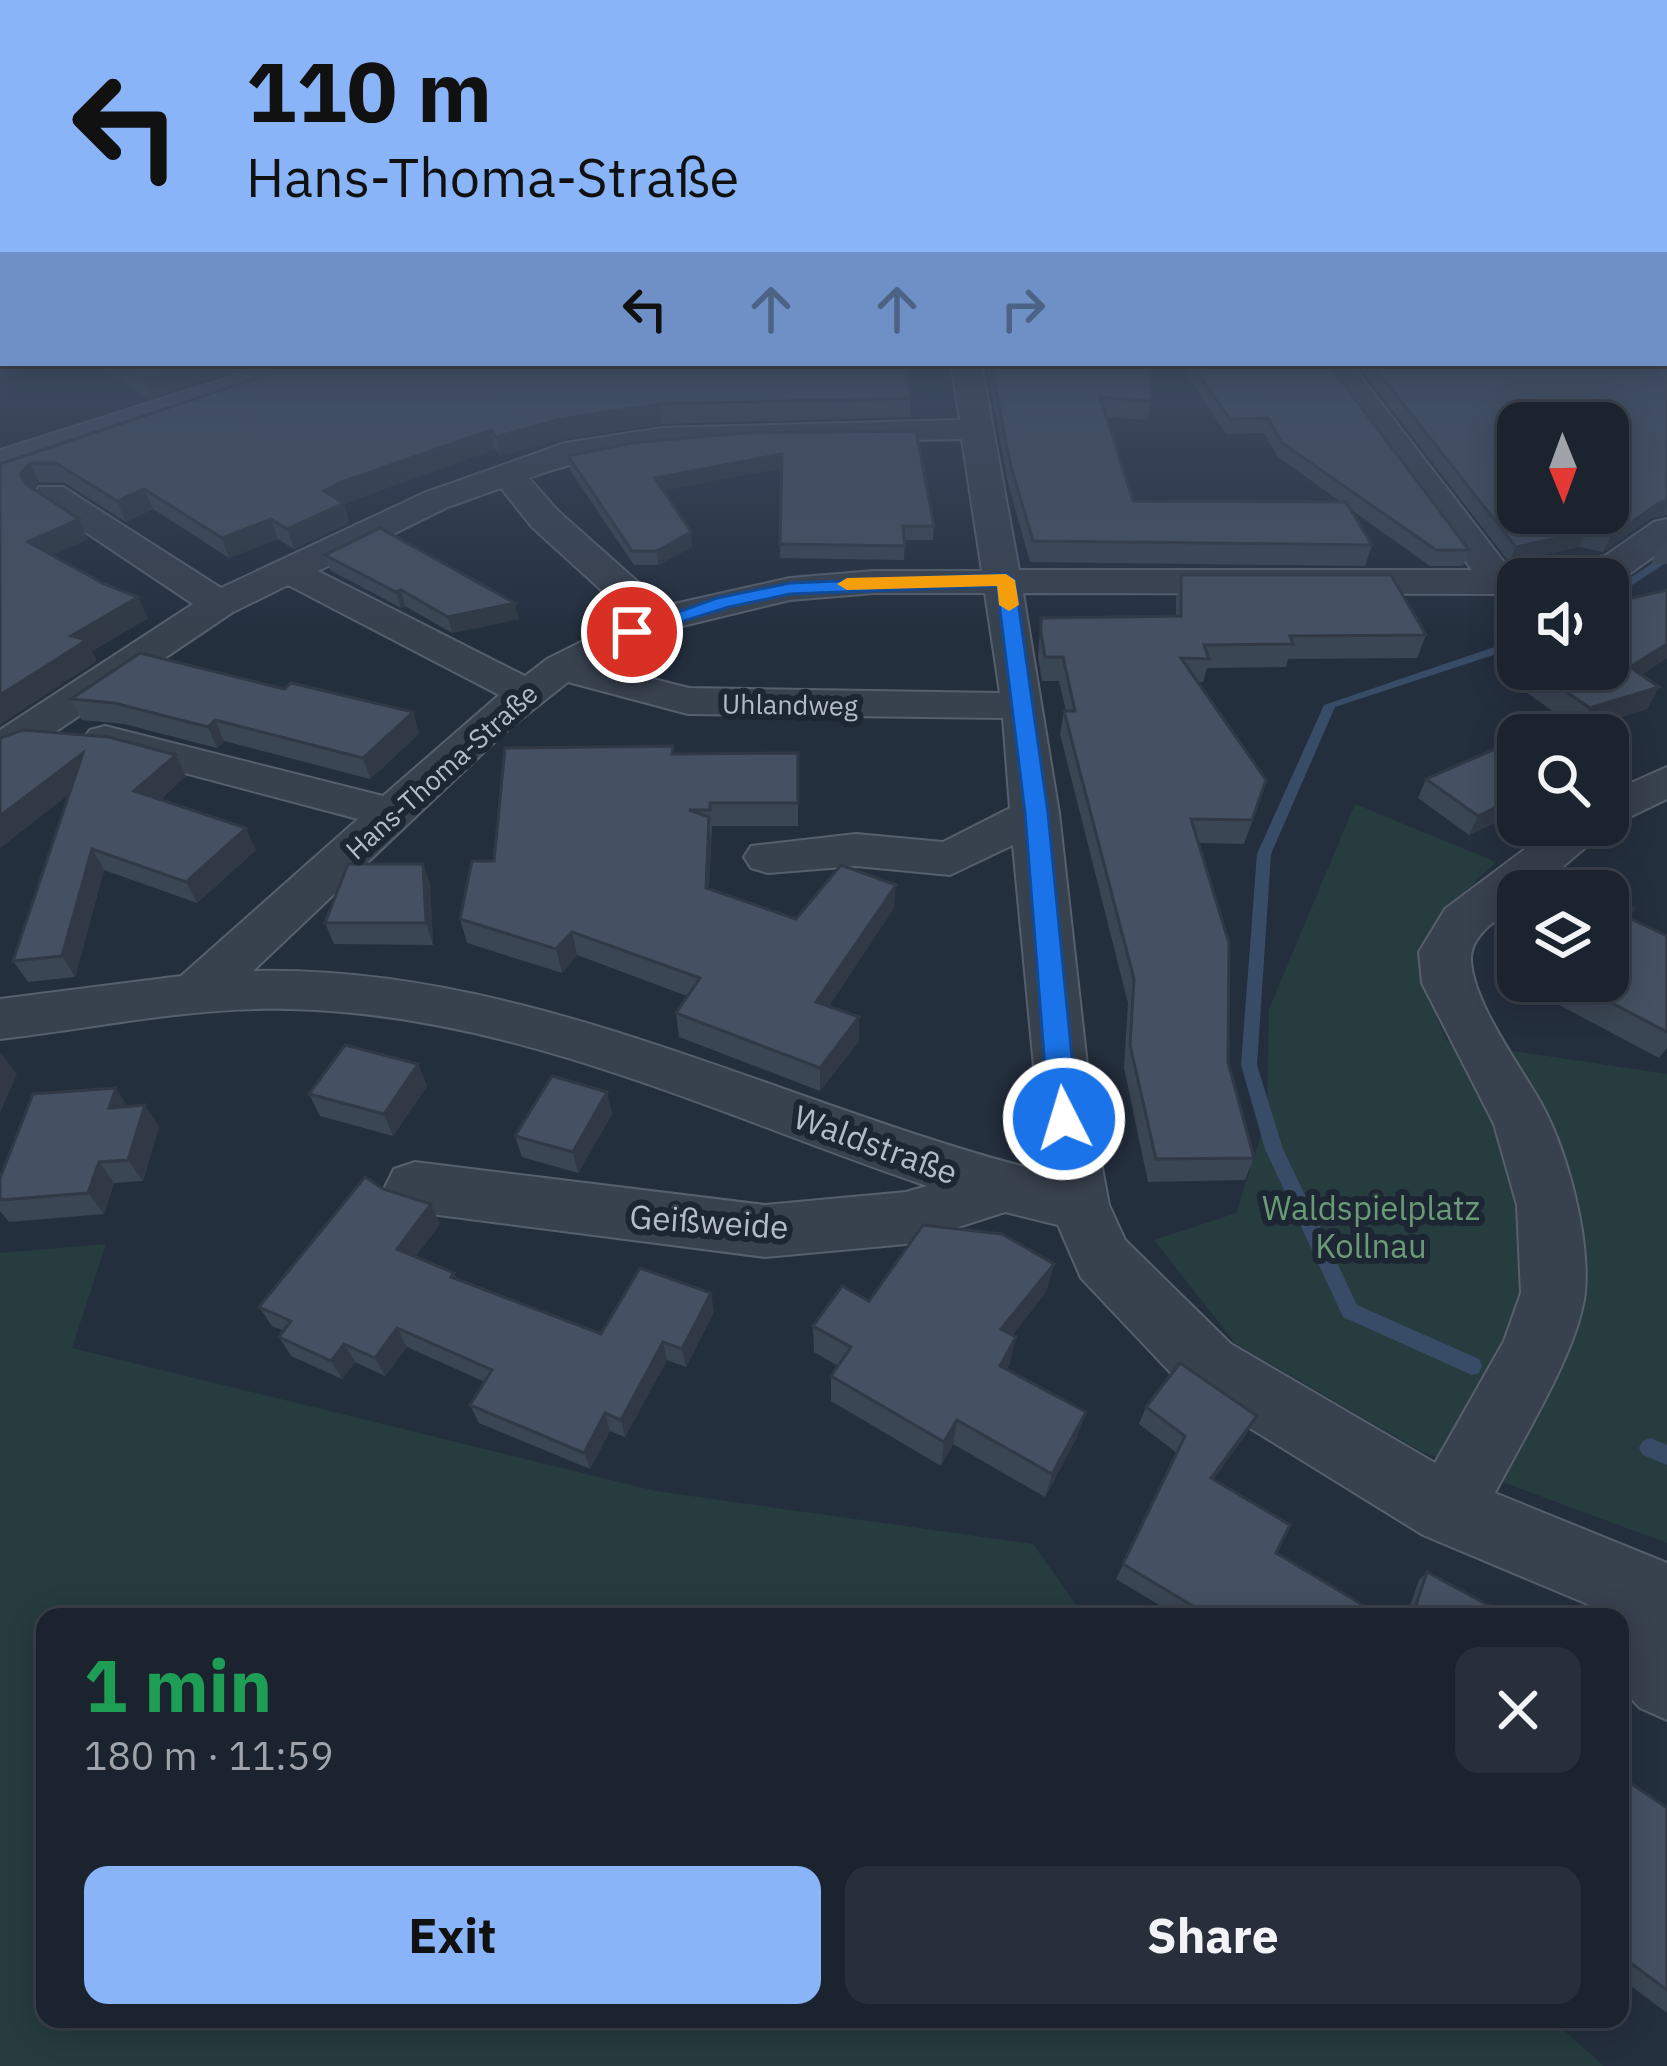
<!DOCTYPE html>
<meta charset="utf-8">
<style>
:root{--surface:#1b232e;--page:#282f3a;--text:#f1f3f6;--muted:#a0a4aa;--line:#39404a;--accent:#8ab4f8}
body{margin:0;font-family:"IBM Plex Sans",sans-serif;background:var(--page);color:var(--text);height:100vh;display:flex;flex-direction:column;font-size:45px;white-space:nowrap}
*{box-sizing:border-box;margin:0}
p{font-size:39px;color:var(--muted)}
.icon{flex:none;width:66px;height:66px;fill:none;stroke:currentColor;stroke-width:2;stroke-linecap:round;stroke-linejoin:round}
.map{position:relative;flex:1;overflow:hidden}
.side{position:absolute;left:36px;top:1608px;width:1593px;height:420px;display:flex;flex-direction:column;background:var(--surface);border-radius:24px;box-shadow:0 6px 30px #0003,0 0 0 3px var(--line)}
.side>*{flex:none}
.guide{position:absolute;left:0px;top:0px;width:1668px;height:366px;box-shadow:0 6px 30px #0003,0 0 0 3px var(--line);background:#8ab4f8;color:#111;overflow:hidden}
.needle{width:78px;rotate:179deg}
.tools{position:absolute;left:1497px;top:402px;display:grid;gap:24px}
.tools a{display:grid;place-items:center;width:132px;height:132px;border-radius:24px;background:var(--surface);box-shadow:0 6px 30px #0003,0 0 0 3px var(--line);font-size:60px}
.pin{position:absolute;display:grid;place-items:center;width:102px;height:102px;color:#fff;margin:-51px;border:6px solid #fff;border-radius:50%;box-shadow:0 3px 12px #0007}
.me{position:absolute;width:132px;margin:-66px;rotate:355deg;stroke-linejoin:round;filter:drop-shadow(0 0 9px #0008)}
.turn{display:flex;align-items:center;gap:42px;height:252px;padding:0 48px;font-size:54px}
.turn .icon{width:156px;height:156px;stroke-width:2.5}
.turn b{display:block;font-size:84px;line-height:102px}
.lanes{display:flex;align-items:center;height:114px;padding:0 48px;background:#0003;justify-content:center;gap:60px;direction:ltr}
.lanes .off{opacity:.35}
.round{display:grid;place-items:center;flex:none;width:126px;height:126px;border-radius:24px;background:var(--page)}
.headline{display:flex;align-items:center;justify-content:space-between;height:204px;padding:0 48px}
h1{font-size:72px;font-weight:700;line-height:90px;color:#1e9e55}
.primary-button{display:flex;gap:24px;margin-top:auto;padding:24px 48px}
.primary-button a{flex:1;height:138px;border-radius:24px;background:var(--accent);color:#111;font-size:48px;font-weight:700;line-height:138px;text-align:center}
.primary-button a+a{background:var(--page);color:var(--text)}
.map>svg:first-child{display:block}
.green{fill:#263c3f}
.lines{fill:none;stroke-linecap:round;stroke-linejoin:round}
.stream{fill:#394c67;fill-rule:evenodd}
.street-casing{stroke:#565f6c;stroke-width:4}
.secondary-casing{stroke:#565f6c;stroke-width:4}
.street{fill:#38414e;fill-rule:evenodd}
.secondary{fill:#465061;fill-rule:evenodd}
.wall{fill:#3b4654}
.shaded-wall{fill:#303945}
.building{fill:#455162;stroke:#303945;stroke-width:3;fill-rule:evenodd}
.route{fill:#1a73e8;stroke:#114b97;stroke-width:3}
.slow{fill:#f59e0b}
.labels{text-anchor:middle;dominant-baseline:central;stroke-width:12;stroke-linejoin:round;paint-order:stroke}
.far-street-label{font-size:27px;fill:#b4bcc9;stroke:#1d2633}
.street-label{font-size:33px;fill:#b4bcc9;stroke:#1d2633}
.park-label{font-size:33px;fill:#6b9a76;stroke:#1d2633}
</style>
<div class="map">
<svg width="1667" height="2066" viewBox="0 0 1667 2066">
<rect width="100%" height="100%" fill="#242f3e"/>
<g class="green">
<path d="M 1355,804 L 1496,862 C 1419,938 1399,935 1447,1041 L 1667,1074 L 1667,1543 L 1422,1452 L 1235,1343 L 1154,1240 L 1236,1213 L 1267,1117 L 1269,1009 Z"/>
<path d="M 106,1244 L 72,1348 L 656,1491 L 1033,1544 L 1085,1617 L 45,1617 L 45,2019 L 1551,2019 L 1604,2066 L 0,2066 L 0,1253 Z"/>
</g>
<g class="lines">
<g class="stream">
<path d="M 1667,554 L 1667,562 L 1608,601 L 1608,592 Z"/>
<path d="M 1518,639 L 1518,647 L 1335,707 L 1271,854 L 1257,1065 L 1283,1149 L 1357,1305 L 1479,1359 L 1482,1366 L 1479,1373 L 1472,1375 L 1343,1317 L 1265,1149 L 1241,1065 L 1257,854 L 1324,705 Z"/>
<path d="M 1650,1438 L 1667,1445 L 1667,1465 L 1643,1455 L 1639,1448 L 1643,1441 Z"/>
</g>
<g class="street-casing">
<path id="street" d="M 951,363 L 981,363 L 1019,570 L 1472,570 L 1320,363 L 1350,363 L 1510,570 L 1605,556 L 1654,522 L 1667,519 L 1667,547 L 1629,574 L 1616,577 L 1518,579 L 1518,592 L 1501,594 L 1023,593 L 1059,813 L 1093,1119 L 1109,1205 L 1125,1240 L 1231,1344 L 1435,1463 L 1504,1341 L 1521,1293 L 1517,1205 L 1494,1124 L 1422,983 L 1419,952 L 1445,909 L 1557,825 L 1608,825 L 1608,793 L 1667,767 L 1667,799 L 1611,826 L 1534,891 L 1518,891 L 1518,904 C 1501,917 1472,933 1471,957 C 1470,999 1521,1067 1542,1105 C 1568,1153 1590,1237 1585,1292 C 1579,1350 1522,1440 1495,1493 L 1667,1563 L 1667,1720 L 1640,1708 L 1620,1687 L 1620,1617 L 1588,1617 L 1592,1606 L 1423,1535 L 1185,1388 L 1081,1278 L 1058,1225 L 1005,1212 L 906,1244 L 765,1257 L 415,1212 L 394,1205 L 385,1187 L 394,1169 L 415,1162 L 765,1205 L 906,1192 L 927,1186 C 719,1115 514,1014 290,1009 C 193,1006 96,1028 0,1039 L 0,999 L 181,976 L 358,819 L 90,748 L 83,739 L 90,730 L 105,726 L 383,796 L 499,695 L 288,585 L 233,612 L 15,759 L 0,763 L 0,730 L 193,604 L 39,501 L 34,494 L 39,487 L 63,487 L 221,588 L 424,493 L 565,443 L 662,428 L 960,420 ZM 962,439 L 982,571 L 874,571 L 790,578 L 665,606 L 558,511 L 529,478 C 657,430 826,443 962,439 ZM 501,488 L 532,527 L 631,617 L 547,659 L 525,676 L 318,571 L 448,507 ZM 874,593 L 985,593 L 1000,693 L 689,688 L 598,665 L 670,629 L 790,600 ZM 568,682 L 688,714 L 1003,718 L 1010,808 L 943,842 L 856,834 L 751,846 L 744,857 L 751,868 L 768,873 L 856,866 L 950,875 L 1013,845 L 1044,1172 C 780,1105 532,965 253,971 L 506,731 Z"/>
</g>
<g class="secondary-casing">
<path id="secondary" d="M 275,363 L 330,363 L 325,371 L 0,475 L 0,450 Z"/>
</g>
<use href="#street" class="street"/>
<use href="#secondary" class="secondary"/>
</g>
<g class="wall">
<path d="M 1667,347 L 1667,515 L 1651,518 L 1603,552 L 1579,547 L 1509,562 L 1356,363 L 1665,363 Z"/>
<path d="M 95,363 L 261,363 L 149,398 Z"/>
<path d="M 302,363 L 911,398 L 910,417 L 661,424 L 564,439 L 500,456 L 495,449 L 348,502 L 344,504 L 349,523 L 294,549 L 278,539 L 229,558 L 153,509 L 126,522 L 65,483 L 39,482 L 34,489 L 88,539 L 53,555 L 104,584 L 138,597 L 148,618 L 92,651 L 97,661 L 0,464 Z"/>
<path d="M 986,363 L 1151,363 L 1151,401 L 1148,420 L 1106,417 L 1133,501 L 1341,502 L 1278,457 L 1264,433 L 1226,434 L 1179,363 L 1328,363 L 1469,550 L 1463,566 L 1430,566 L 1350,509 L 1372,545 L 1365,566 L 1030,562 L 1008,483 Z"/>
<path d="M 742,433 L 934,526 L 933,540 L 905,540 L 904,560 L 780,558 L 782,468 L 663,490 L 692,547 L 658,565 L 634,565 L 570,470 L 568,456 Z"/>
<path d="M 1667,542 L 1667,564 L 1651,564 L 1658,549 Z"/>
<path d="M 325,555 L 519,619 L 452,633 L 405,606 L 401,608 L 330,570 Z"/>
<path d="M 1181,575 L 1426,635 L 1417,658 L 1288,659 L 1286,667 L 1207,668 L 1203,682 L 1198,682 L 1259,803 L 1244,844 L 1198,843 L 1228,1062 L 1254,1158 L 1245,1180 L 1148,1182 L 1124,1068 L 1128,1003 L 1060,734 L 1064,711 L 1066,711 L 1059,681 L 1042,681 L 1038,657 L 1041,618 L 1176,616 L 1176,598 Z"/>
<path d="M 1667,590 L 1667,658 L 1641,675 L 1659,687 L 1647,709 L 1579,730 L 1526,692 L 1536,671 L 1608,669 Z"/>
<path d="M 284,689 L 413,712 L 419,734 L 370,779 L 224,741 L 217,748 L 124,724 L 82,720 L 71,699 Z"/>
<path d="M 0,738 L 186,776 L 160,800 L 256,850 L 197,903 L 104,870 L 75,977 L 28,982 L 13,961 L 69,794 L 0,848 Z"/>
<path d="M 1518,739 L 1518,812 L 1469,835 L 1418,798 L 1426,779 Z"/>
<path d="M 673,746 L 674,754 L 798,753 L 798,826 L 712,826 L 709,889 L 796,919 L 894,908 L 829,1006 L 859,1041 L 820,1091 L 679,1037 L 676,1013 L 687,996 L 577,955 L 562,973 L 467,943 L 460,919 L 494,861 Z"/>
<path d="M 423,864 L 430,885 L 433,945 L 334,944 L 325,923 Z"/>
<path d="M 1628,917 L 1667,936 L 1667,1048 L 1659,1058 L 1497,972 L 1509,949 L 1518,939 L 1518,981 L 1608,981 Z"/>
<path d="M 418,1064 L 427,1086 L 393,1136 L 320,1116 L 309,1094 Z"/>
<path d="M 607,1092 L 612,1114 L 578,1173 L 522,1157 L 515,1136 Z"/>
<path d="M 128,1106 L 159,1126 L 143,1181 L 114,1183 L 104,1214 L 9,1222 L 0,1211 L 0,1178 Z"/>
<path d="M 440,1224 L 415,1257 L 454,1273 L 457,1280 L 601,1334 L 714,1312 L 686,1367 L 667,1360 L 625,1437 L 610,1431 L 590,1469 L 479,1423 L 470,1405 L 485,1382 L 407,1347 L 385,1376 L 355,1362 L 342,1379 L 291,1356 L 279,1337 L 284,1331 L 272,1326 L 259,1307 Z"/>
<path d="M 1047,1291 L 1012,1335 L 1010,1363 L 1007,1369 L 1077,1437 L 1045,1497 L 953,1444 L 941,1466 L 831,1401 L 831,1376 L 838,1366 L 814,1352 L 813,1326 Z"/>
<path d="M 1146,1407 L 1257,1416 L 1247,1433 L 1213,1480 L 1276,1553 L 1383,1617 L 1179,1617 L 1116,1579 L 1177,1453 L 1139,1424 Z"/>
<path d="M 1427,1572 L 1495,1617 L 1406,1617 L 1419,1580 Z"/>
<path d="M 1620,1776 L 1667,1808 L 1667,2013 L 1620,1978 Z"/>
</g>
<g class="shaded-wall">
<path d="M 194,363 L 261,363 L 149,398 L 142,379 Z"/>
<path d="M 659,404 L 661,424 L 564,439 L 500,456 L 496,437 L 561,419 Z"/>
<path d="M 491,430 L 495,449 L 344,504 L 349,523 L 294,549 L 287,529 L 324,491 L 342,482 Z"/>
<path d="M 782,454 L 783,468 L 656,492 L 655,478 Z"/>
<path d="M 30,463 L 39,482 L 29,494 L 20,474 Z"/>
<path d="M 144,489 L 153,509 L 126,522 L 117,501 Z"/>
<path d="M 1667,501 L 1666,515 L 1651,518 L 1603,552 L 1611,536 L 1659,503 Z"/>
<path d="M 79,519 L 88,539 L 38,562 L 28,542 Z"/>
<path d="M 271,519 L 278,539 L 229,558 L 222,538 Z"/>
<path d="M 691,532 L 692,547 L 658,565 L 657,551 Z"/>
<path d="M 1586,532 L 1579,547 L 1509,562 L 1516,547 Z"/>
<path d="M 401,590 L 405,606 L 401,608 L 396,592 Z"/>
<path d="M 138,597 L 148,618 L 92,651 L 97,661 L 0,725 L 0,695 L 71,636 Z"/>
<path d="M 515,603 L 519,619 L 452,633 L 448,617 Z"/>
<path d="M 1667,644 L 1667,658 L 1618,689 L 1630,667 Z"/>
<path d="M 1659,687 L 1647,709 L 1579,730 L 1590,708 Z"/>
<path d="M 413,712 L 419,734 L 370,779 L 363,758 Z"/>
<path d="M 215,720 L 224,741 L 217,748 L 208,727 Z"/>
<path d="M 83,753 L 95,774 L 0,848 L 0,816 Z"/>
<path d="M 176,755 L 186,776 L 145,813 L 134,791 Z"/>
<path d="M 1518,797 L 1518,812 L 1469,835 L 1478,816 Z"/>
<path d="M 709,817 L 711,841 L 708,912 L 706,888 Z"/>
<path d="M 246,828 L 256,850 L 197,903 L 186,882 Z"/>
<path d="M 92,849 L 104,870 L 75,977 L 62,956 Z"/>
<path d="M 423,864 L 430,885 L 433,945 L 426,923 Z"/>
<path d="M 896,885 L 894,908 L 816,1025 L 816,1002 Z"/>
<path d="M 572,932 L 577,955 L 562,973 L 556,949 Z"/>
<path d="M 859,1017 L 859,1041 L 820,1091 L 820,1068 Z"/>
<path d="M 0,1052 L 17,1074 L 0,1113 Z"/>
<path d="M 418,1064 L 427,1086 L 393,1136 L 384,1114 Z"/>
<path d="M 116,1088 L 130,1110 L 109,1108 Z"/>
<path d="M 607,1092 L 612,1114 L 578,1173 L 573,1152 Z"/>
<path d="M 145,1105 L 159,1126 L 143,1181 L 128,1160 Z"/>
<path d="M 99,1162 L 114,1183 L 104,1214 L 88,1193 Z"/>
<path d="M 431,1204 L 440,1224 L 407,1268 L 397,1249 Z"/>
<path d="M 1054,1264 L 1047,1291 L 996,1355 L 1001,1329 Z"/>
<path d="M 711,1293 L 714,1312 L 686,1367 L 682,1349 Z"/>
<path d="M 397,1328 L 407,1347 L 385,1376 L 375,1358 Z"/>
<path d="M 1016,1337 L 1010,1363 L 994,1391 L 1000,1366 Z"/>
<path d="M 663,1342 L 667,1360 L 625,1437 L 621,1420 Z"/>
<path d="M 344,1344 L 355,1362 L 342,1379 L 331,1361 Z"/>
<path d="M 1086,1412 L 1077,1437 L 1045,1497 L 1052,1474 Z"/>
<path d="M 605,1413 L 610,1431 L 590,1469 L 584,1453 Z"/>
<path d="M 1257,1416 L 1247,1433 L 1202,1495 L 1211,1478 Z"/>
<path d="M 957,1420 L 953,1444 L 941,1466 L 944,1442 Z"/>
</g>
<g class="building">
<path d="M 1665,347 L 1667,347 L 1667,501 L 1659,503 L 1611,536 L 1586,532 L 1516,547 L 1371,363 L 1665,363 ZM 1518,423 L 1608,423 L 1608,513 L 1518,513 Z"/>
<path d="M 116,363 L 194,363 L 142,379 Z"/>
<path d="M 302,363 L 905,363 L 911,398 L 659,404 L 561,419 L 496,437 L 491,430 L 342,482 L 324,491 L 344,503 L 287,529 L 271,519 L 222,538 L 144,489 L 117,501 L 56,463 L 30,463 L 20,474 L 26,484 L 79,519 L 28,542 L 104,584 L 138,597 L 71,636 L 87,640 L 0,695 L 0,464 Z"/>
<path d="M 991,363 L 1151,363 L 1151,401 L 1100,397 L 1133,501 L 1346,502 L 1372,545 L 1033,541 L 1010,463 Z"/>
<path d="M 1191,363 L 1328,363 L 1469,550 L 1436,550 L 1282,443 L 1268,418 L 1230,419 Z"/>
<path d="M 916,431 L 934,526 L 903,526 L 905,546 L 780,544 L 782,454 L 655,478 L 691,532 L 657,551 L 632,551 L 568,456 L 631,443 L 742,433 Z"/>
<path d="M 380,528 L 515,603 L 448,617 L 401,590 L 396,592 L 325,555 Z"/>
<path d="M 1181,575 L 1391,575 L 1426,635 L 1290,636 L 1293,644 L 1204,645 L 1209,659 L 1181,658 L 1266,780 L 1252,820 L 1191,819 L 1229,943 L 1228,1062 L 1254,1158 L 1156,1159 L 1130,1045 L 1134,979 L 1064,711 L 1075,711 L 1063,657 L 1045,657 L 1041,633 L 1041,618 L 1181,616 Z"/>
<path d="M 1667,590 L 1667,644 L 1630,667 L 1659,687 L 1590,708 L 1536,671 L 1608,669 L 1608,606 L 1614,602 Z"/>
<path d="M 140,653 L 284,689 L 291,683 L 413,712 L 363,758 L 215,720 L 208,727 L 114,703 L 71,699 Z"/>
<path d="M 1547,726 L 1562,735 L 1526,735 Z"/>
<path d="M 23,730 L 109,737 L 176,755 L 134,791 L 246,828 L 186,882 L 92,849 L 62,956 L 13,961 L 83,753 L 0,816 L 0,738 Z"/>
<path d="M 1518,739 L 1518,797 L 1478,816 L 1426,779 Z"/>
<path d="M 673,746 L 672,754 L 798,753 L 798,803 L 710,803 L 710,810 L 689,810 L 709,817 L 706,888 L 796,919 L 841,865 L 896,885 L 816,1002 L 859,1017 L 820,1068 L 676,1013 L 700,978 L 572,932 L 556,949 L 460,919 L 472,861 L 494,861 L 505,748 Z"/>
<path d="M 348,864 L 423,864 L 426,923 L 325,923 Z"/>
<path d="M 1573,878 L 1599,891 L 1562,891 Z"/>
<path d="M 1608,895 L 1634,908 L 1627,917 L 1667,936 L 1667,1032 L 1570,981 L 1608,981 Z"/>
<path d="M 1518,939 L 1518,954 L 1509,949 Z"/>
<path d="M 345,1045 L 418,1064 L 384,1114 L 309,1094 Z"/>
<path d="M 552,1076 L 607,1092 L 573,1152 L 515,1136 Z"/>
<path d="M 116,1088 L 109,1108 L 145,1105 L 128,1160 L 99,1162 L 88,1193 L 0,1200 L 0,1178 L 33,1094 Z"/>
<path d="M 365,1177 L 383,1189 L 431,1204 L 397,1249 L 454,1273 L 451,1277 L 601,1334 L 640,1268 L 711,1293 L 682,1349 L 663,1342 L 621,1420 L 605,1413 L 584,1453 L 470,1405 L 492,1370 L 397,1328 L 375,1358 L 344,1344 L 331,1361 L 279,1337 L 291,1321 L 259,1307 Z"/>
<path d="M 923,1225 L 1002,1234 L 1054,1264 L 1001,1329 L 1016,1337 L 1000,1366 L 1086,1412 L 1052,1474 L 957,1420 L 944,1442 L 831,1376 L 851,1347 L 813,1326 L 842,1286 L 869,1301 Z"/>
<path d="M 1180,1363 L 1257,1416 L 1211,1478 L 1290,1525 L 1276,1553 L 1383,1617 L 1211,1617 L 1123,1564 L 1185,1436 L 1146,1407 Z"/>
<path d="M 1427,1572 L 1497,1610 L 1495,1617 L 1412,1617 Z"/>
<path d="M 1620,1776 L 1667,1808 L 1667,1990 L 1620,1955 Z"/>
</g>
<linearGradient id="sky" x2="0" y2="1"><stop stop-color="#141a22"/><stop offset="0.55" stop-color="#3f4d63"/><stop offset="1" stop-color="#3f4d63" stop-opacity="0"/></linearGradient>
<rect width="1667" height="636" fill="url(#sky)"/>
<path class="route" d="M 1006,574 L 1015,580 L 1048,813 L 1078,1119 L 1074,1127 L 1054,1127 L 1049,1119 L 1025,813 L 997,586 L 790,594 L 729,607 L 632,637 L 622,632 L 717,598 L 790,583 Z"/>
<path class="slow" d="M 1006,574 L 1015,580 L 1019,605 L 1009,611 L 999,605 L 997,586 L 847,590 L 837,584 L 847,578 Z"/>
<g class="labels">
<g class="far-street-label">
<text transform="translate(790 704) rotate(1)">Uhlandweg</text>
<text transform="translate(441 771) rotate(-42)">Hans-Thoma-Straße</text>
</g>
<g class="street-label">
<text transform="translate(876 1144) rotate(20)">Waldstraße</text>
<text transform="translate(709 1221) rotate(4)">Geißweide</text>
</g>
<g class="park-label">
<text x="1371" y="1207">Waldspielplatz<tspan x="1371" dy="38">Kollnau</tspan></text>
</g>
</g>
</svg>
<div class="tools">
<a><svg class="needle" viewBox="-14 -14 28 28"><path d="M0-13l5 13h-10z" fill="#e53935"/><path d="M0 13l5-13h-10z" fill="#a0a4aa"/></svg></a>
<a><svg class="icon" aria-label="sound" viewBox="0 0 24 24"><path d="M4 9h4l5-4v14l-5-4H4zM17 9q2 3 0 6"/></svg></a>
<a><svg class="icon" aria-label="search" viewBox="0 0 24 24"><circle cx="10" cy="10" r="6"/><path d="M15 15l6 6"/></svg></a>
<a><svg class="icon" aria-label="layers" viewBox="0 0 24 24"><path d="M12 4l9 5-9 5-9-5zM3 14l9 5 9-5"/></svg></a>
</div>
<div class="pin" style="left:632px;top:632px;background:#d93025"><svg class="icon" aria-label="arrive" viewBox="0 0 24 24"><path d="M6 21V4h12l-3 4 3 4H6"/></svg></div>
<svg class="me" style="left:1064px;top:1119px" viewBox="-20 -20 40 40"><circle r="17" fill="#1a73e8" stroke="#fff" stroke-width="3"/><path d="M0-11L8 9 0 5-8 9z" fill="#fff"/></svg>
<div class="guide">
<div class="turn"><svg class="icon" aria-label="left" viewBox="0 0 24 24"><path d="M17 20v-9H6M10 6l-5 5 5 5"/></svg><div><b>110 m</b>Hans-Thoma-Straße</div></div>
<div class="lanes"><svg class="icon" aria-label="left" viewBox="0 0 24 24"><path d="M17 20v-9H6M10 6l-5 5 5 5"/></svg><svg class="icon off" aria-label="ahead" viewBox="0 0 24 24"><path d="M12 20V5M6 11l6-6 6 6"/></svg><svg class="icon off" aria-label="ahead" viewBox="0 0 24 24"><path d="M12 20V5M6 11l6-6 6 6"/></svg><svg class="icon off" aria-label="right" viewBox="0 0 24 24"><path d="M7 20v-9h11M14 6l5 5-5 5"/></svg></div>
</div>
<section class="side">
<div class="headline"><div><h1>1 min</h1><p>180 m · 11:59</p></div><a class="round"><svg class="icon" aria-label="close" viewBox="0 0 24 24"><path d="M6 6l12 12M18 6L6 18"/></svg></a></div>
<div class="primary-button"><a>Exit</a><a>Share</a></div>
</section>
</div>
